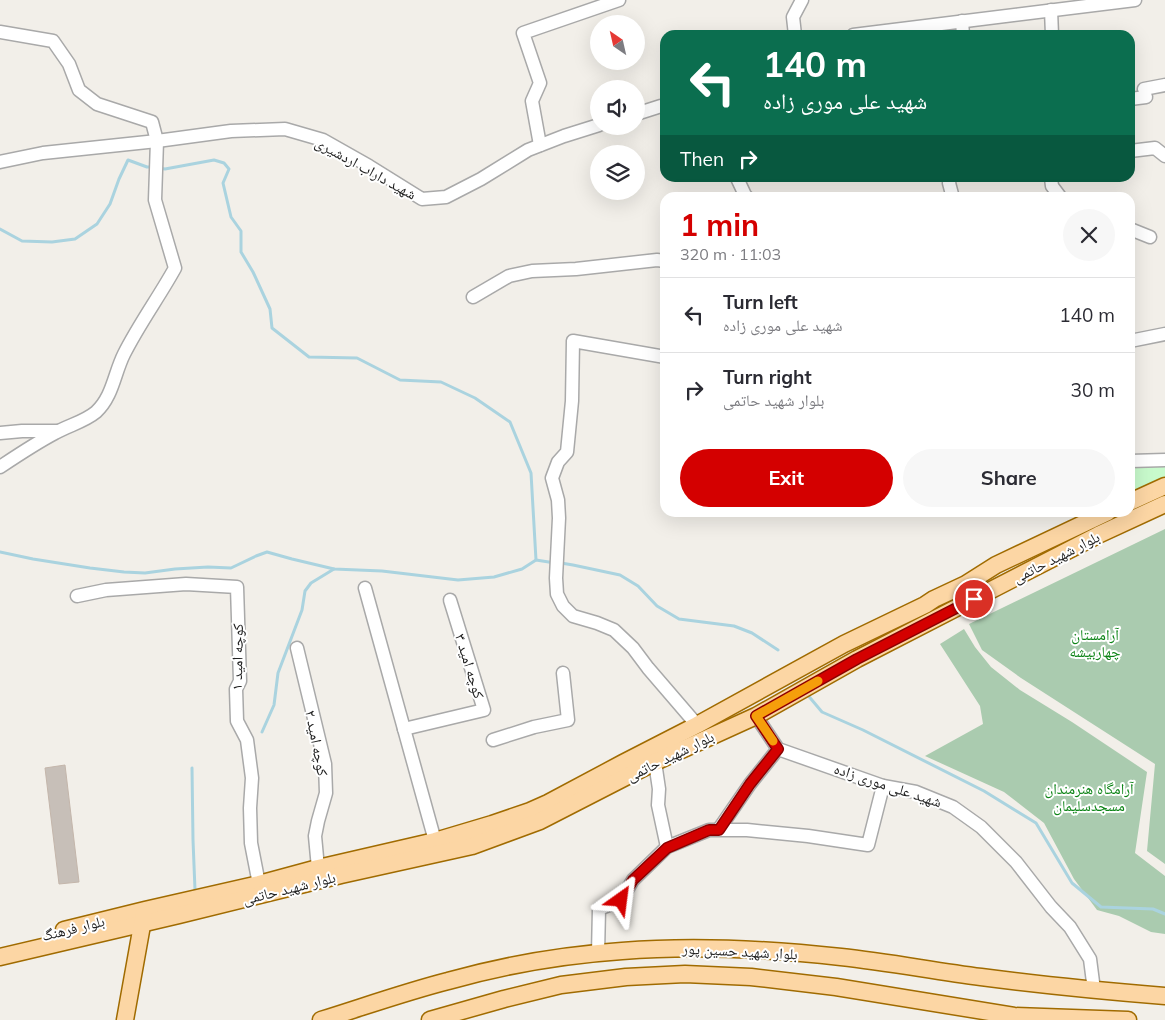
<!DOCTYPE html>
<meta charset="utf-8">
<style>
:root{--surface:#fff;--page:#f7f7f7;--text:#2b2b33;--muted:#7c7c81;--line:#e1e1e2;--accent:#d40000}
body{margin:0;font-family:Mulish,"Noto Naskh Arabic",sans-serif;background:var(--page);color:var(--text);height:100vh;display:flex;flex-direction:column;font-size:19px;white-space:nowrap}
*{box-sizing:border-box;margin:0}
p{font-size:16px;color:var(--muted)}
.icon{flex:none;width:28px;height:28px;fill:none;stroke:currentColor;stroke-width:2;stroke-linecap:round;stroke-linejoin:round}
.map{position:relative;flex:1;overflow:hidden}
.panel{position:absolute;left:660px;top:192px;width:475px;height:325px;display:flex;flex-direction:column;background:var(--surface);border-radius:15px;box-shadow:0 5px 20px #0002}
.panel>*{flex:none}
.guide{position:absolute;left:660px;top:30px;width:475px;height:152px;border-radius:15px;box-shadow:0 5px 20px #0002;background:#0b6e4f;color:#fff;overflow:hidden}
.needle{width:32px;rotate:326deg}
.tools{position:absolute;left:590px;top:15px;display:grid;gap:10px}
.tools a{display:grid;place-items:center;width:55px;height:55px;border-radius:50%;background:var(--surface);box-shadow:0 5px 20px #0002;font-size:25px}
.pin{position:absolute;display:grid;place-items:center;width:42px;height:42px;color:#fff;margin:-21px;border:2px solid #fff;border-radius:50%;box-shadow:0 1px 5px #0007}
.me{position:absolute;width:55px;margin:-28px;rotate:31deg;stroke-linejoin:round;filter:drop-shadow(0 0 4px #0008)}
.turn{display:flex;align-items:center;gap:18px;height:105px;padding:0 20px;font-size:22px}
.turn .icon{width:65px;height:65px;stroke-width:2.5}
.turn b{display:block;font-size:35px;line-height:42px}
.then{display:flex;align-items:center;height:48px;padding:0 20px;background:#0003;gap:10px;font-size:19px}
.round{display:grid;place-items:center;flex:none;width:52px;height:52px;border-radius:26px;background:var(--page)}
.headline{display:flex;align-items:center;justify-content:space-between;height:85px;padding:0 20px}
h1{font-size:30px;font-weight:700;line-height:38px;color:var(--accent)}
.cta{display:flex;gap:10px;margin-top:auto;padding:10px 20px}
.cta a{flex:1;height:58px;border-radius:30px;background:var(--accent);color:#fff;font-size:20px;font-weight:700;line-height:58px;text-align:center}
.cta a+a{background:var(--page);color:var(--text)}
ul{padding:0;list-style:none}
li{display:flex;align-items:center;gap:15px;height:75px;padding:0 20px;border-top:1px solid var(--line)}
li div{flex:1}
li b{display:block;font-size:19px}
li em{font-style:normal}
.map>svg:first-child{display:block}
.cemetery{fill:#aacbaf}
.park{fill:#c8facc}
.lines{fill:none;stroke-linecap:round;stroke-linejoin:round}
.stream{stroke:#aad3df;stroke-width:3}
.building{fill:#c7bfb8;stroke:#c4b6ab}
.minor-casing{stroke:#a9a9a9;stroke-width:15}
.major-casing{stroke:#a06b00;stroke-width:19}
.minor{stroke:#fff;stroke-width:12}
.major{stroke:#fcd6a4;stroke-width:16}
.route-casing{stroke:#8a0000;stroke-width:12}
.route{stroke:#d40000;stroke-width:9}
.slow{stroke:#f59e0b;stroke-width:9}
.labels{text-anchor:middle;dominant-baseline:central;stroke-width:4;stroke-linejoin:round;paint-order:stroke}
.street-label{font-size:15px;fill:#222;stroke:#fff}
.park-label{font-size:15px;fill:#0c8416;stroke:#fff}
</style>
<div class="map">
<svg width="1165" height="1020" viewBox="0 0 1165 1020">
<rect width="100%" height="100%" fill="#f2efe9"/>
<g class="cemetery">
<path d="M 1165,529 L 1165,864 L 1147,851 L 1155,764 L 1021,678 L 982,650 L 969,624 Z"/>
<path d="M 964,629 L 975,647 L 991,667 L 1020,690 L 1072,722 L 1147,772 L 1135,853 L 1165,876 L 1165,934 L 1151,932 L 1119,916 L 1097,910 L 1074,879 L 1044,823 L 1004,792 L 925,756 L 983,724 L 980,706 L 940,644 Z"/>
</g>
<path class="park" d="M 1165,466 L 1165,481 L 1130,497 L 1130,468 Z"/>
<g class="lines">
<g class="stream">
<path d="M 159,168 L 165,169 L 214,160 L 224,163 L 229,169 L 223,183 L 231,217 L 241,231 L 241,252 L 253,272 L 270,309 L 272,328 L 309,357 L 357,358 L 400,380 L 441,382 L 475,398 L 510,422 L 531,473 L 536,560"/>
<path d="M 0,229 L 22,241 L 52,242 L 75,239 L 97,224 L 110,204 L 119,179 L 128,160 L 147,167 L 153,167"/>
<path d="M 0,552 L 33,559 L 90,568 L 124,572 L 145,573 L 175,569 L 208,567 L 231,568 L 256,556 L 267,552 L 292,559 L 334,569 L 382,571 L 458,580 L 494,577 L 522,569 L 536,560 L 555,563"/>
<path d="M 561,563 L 573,565 L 620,575 L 638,586 L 657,606 L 679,619 L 734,626 L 752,633 L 778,650"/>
<path d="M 806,693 L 822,712 L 863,730 L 984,791 L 1036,823 L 1072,883 L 1101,907 L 1153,909 L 1165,914"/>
<path d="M 262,732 L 274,705 L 278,673 L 302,610 L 305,591 L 311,583 L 334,569"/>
<path d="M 192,893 L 195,890 L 193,840 L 192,768"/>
</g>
</g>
<path class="building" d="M 65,765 L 79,882 L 59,884 L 45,768 Z"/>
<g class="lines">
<g class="minor-casing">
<g id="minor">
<path d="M 1051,10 L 1052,35"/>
<path d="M 962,21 L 963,35"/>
<path d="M 0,32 L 53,41 L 69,64 L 79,90 L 97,104 L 152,122 L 157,141 L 155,200 L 175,268 C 159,297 139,324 124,354 C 114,374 113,396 96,412 C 84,422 69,425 55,433 C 36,443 18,455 0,467"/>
<path d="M 795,35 L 793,17 L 802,0"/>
<path d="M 853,35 L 1135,0"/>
<path d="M 1144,89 L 1165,85"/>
<path d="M 1130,99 L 1146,97"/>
<path d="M 636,114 L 661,106 L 665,106"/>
<path d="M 540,145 L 532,101 L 540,83 L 523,33 L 619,0"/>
<path d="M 1130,151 L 1155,148 L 1165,156"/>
<path d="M 0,162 L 43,153 L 157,141 L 231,131 L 285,129 L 323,140 L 369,166 L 422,199 L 446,197 L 481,179 L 528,150 L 564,136 L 599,125"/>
<path d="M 737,178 L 745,195 L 748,198"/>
<path d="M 950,178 L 949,183 L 953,198"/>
<path d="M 1051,178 L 1052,186 L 1061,198"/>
<path d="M 1130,229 L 1150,237"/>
<path d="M 473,297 L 509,276 L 532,271 L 576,269 L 657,260 L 665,261"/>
<path d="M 1130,341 L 1165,334"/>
<path d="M 665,357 L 573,341 L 572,401 L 567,452 L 558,462 L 552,478 L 558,500 L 559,518 L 556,578 L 557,594 L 563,606 L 573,616 L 597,623 L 614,630 L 633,648 L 648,668 L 697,725"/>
<path d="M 0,433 L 22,431 L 57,431"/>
<path d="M 1130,461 L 1165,460"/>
<path d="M 365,588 L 437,848"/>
<path d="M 77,596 L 106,590 L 186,584 L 237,587 L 240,681 L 236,689 L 237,721 L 247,740 L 252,778 L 250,808 L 251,843 L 259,884"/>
<path d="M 297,648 L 325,764 L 326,793 L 318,821 L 315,836 L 318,868"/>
<path d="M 756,716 L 778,749 L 883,786 L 916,792 L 953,807 L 981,827 L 1016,862 L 1051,907 L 1070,927 L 1090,959 L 1094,990"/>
<path d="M 404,729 L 484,710 L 450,600"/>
<path d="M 493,740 L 534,727 L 568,720 L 563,673"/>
<path d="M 655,762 L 659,789 L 658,805 L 667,847"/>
<path d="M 719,829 L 750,784 L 778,749"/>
<path d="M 598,953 L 599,909 L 621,900 L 633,880 L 667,847 L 709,830 L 747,830 L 808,836 L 868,845 L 883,786"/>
</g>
</g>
<g class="major-casing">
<g id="major">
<path d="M 1130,502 L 1165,486"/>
<path d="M 64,930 L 145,910 L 259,884 L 318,868 L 435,841 L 492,824 L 530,811 L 548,803 L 623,763 L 697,725 L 844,644 L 925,605 L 934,599 L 966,584 L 996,565 L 1108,512"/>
<path d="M 0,957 L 179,915 L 341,875 L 454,850 L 472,846 L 540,821 L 655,762 L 756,716 L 857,659 L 1098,535 L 1165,504"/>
<path d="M 125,1020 L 144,914"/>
<path d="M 321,1020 C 363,1007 405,992 448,981 C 505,965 563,955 622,951 C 694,945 768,949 841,957 C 888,962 934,971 981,977 C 1042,985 1104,991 1165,996"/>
<path d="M 430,1020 L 504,999 L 561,985 L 626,977 L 685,974 L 751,977 L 836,987 L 1014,1016 L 1128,1020"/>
</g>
</g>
<use href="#minor" class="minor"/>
<use href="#major" class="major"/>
</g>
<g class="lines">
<g class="route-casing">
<path id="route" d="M 621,900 L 633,880 L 667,848 L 709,830 L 719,830 L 750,784 L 778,749 L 756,716 L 857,659 L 974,599"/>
</g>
<use href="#route" class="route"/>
<path class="slow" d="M 773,741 L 756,716 L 818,681"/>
</g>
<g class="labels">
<g class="street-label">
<text transform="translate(366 168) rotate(29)">شهید داراب اردشیری</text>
<text transform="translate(1056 557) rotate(-27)">بلوار شهید حاتمی</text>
<text transform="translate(237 657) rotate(-89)">کوچه امید ۱</text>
<text transform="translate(470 666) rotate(73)">کوچه امید ۳</text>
<text transform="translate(317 743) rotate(79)">کوچه امید ۲</text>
<text transform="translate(670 756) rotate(-26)">بلوار شهید حاتمی</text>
<text transform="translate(888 785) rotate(18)">شهید علی موری زاده</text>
<text transform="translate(289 888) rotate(-14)">بلوار شهید حاتمی</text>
<text transform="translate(73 928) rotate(-14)">بلوار فرهنگ</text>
<text transform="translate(740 951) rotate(3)">بلوار شهيد حسین پور</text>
</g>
<g class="park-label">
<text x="1095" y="634">آرامستان<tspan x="1095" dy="17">چهاربیشه</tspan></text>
<text x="1089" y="788">آرامگاه هنرمندان<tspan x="1089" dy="17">مسجدسلیمان</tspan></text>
</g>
</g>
</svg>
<div class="tools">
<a><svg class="needle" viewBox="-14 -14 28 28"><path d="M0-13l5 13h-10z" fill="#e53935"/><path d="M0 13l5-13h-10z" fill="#7c7c81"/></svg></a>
<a><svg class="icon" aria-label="sound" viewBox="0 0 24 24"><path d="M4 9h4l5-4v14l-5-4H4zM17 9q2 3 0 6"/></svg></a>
<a><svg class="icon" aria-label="layers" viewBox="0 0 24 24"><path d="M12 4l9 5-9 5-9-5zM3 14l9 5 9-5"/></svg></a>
</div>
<div class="pin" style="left:974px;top:599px;background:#d93025"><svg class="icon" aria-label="arrive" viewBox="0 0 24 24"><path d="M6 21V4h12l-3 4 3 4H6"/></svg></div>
<svg class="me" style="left:621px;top:900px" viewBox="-20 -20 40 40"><path d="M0-17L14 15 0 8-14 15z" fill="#d40000" stroke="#fff" stroke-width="4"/></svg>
<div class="guide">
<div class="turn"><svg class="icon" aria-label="left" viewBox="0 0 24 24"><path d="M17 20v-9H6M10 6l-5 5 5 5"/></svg><div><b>140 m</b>شهید علی موری زاده</div></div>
<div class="then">Then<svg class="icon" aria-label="right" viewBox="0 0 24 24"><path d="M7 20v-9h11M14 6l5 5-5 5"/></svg></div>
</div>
<section class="panel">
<div class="headline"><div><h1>1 min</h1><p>320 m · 11:03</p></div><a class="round"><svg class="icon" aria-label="close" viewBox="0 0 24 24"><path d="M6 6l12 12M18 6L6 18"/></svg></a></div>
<ul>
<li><svg class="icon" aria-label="left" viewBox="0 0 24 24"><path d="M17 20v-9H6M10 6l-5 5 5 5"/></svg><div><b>Turn left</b><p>شهید علی موری زاده</p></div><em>140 m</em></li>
<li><svg class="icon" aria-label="right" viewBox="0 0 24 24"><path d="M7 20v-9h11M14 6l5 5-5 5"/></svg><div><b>Turn right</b><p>بلوار شهید حاتمی</p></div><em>30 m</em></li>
</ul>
<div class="cta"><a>Exit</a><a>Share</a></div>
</section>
</div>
